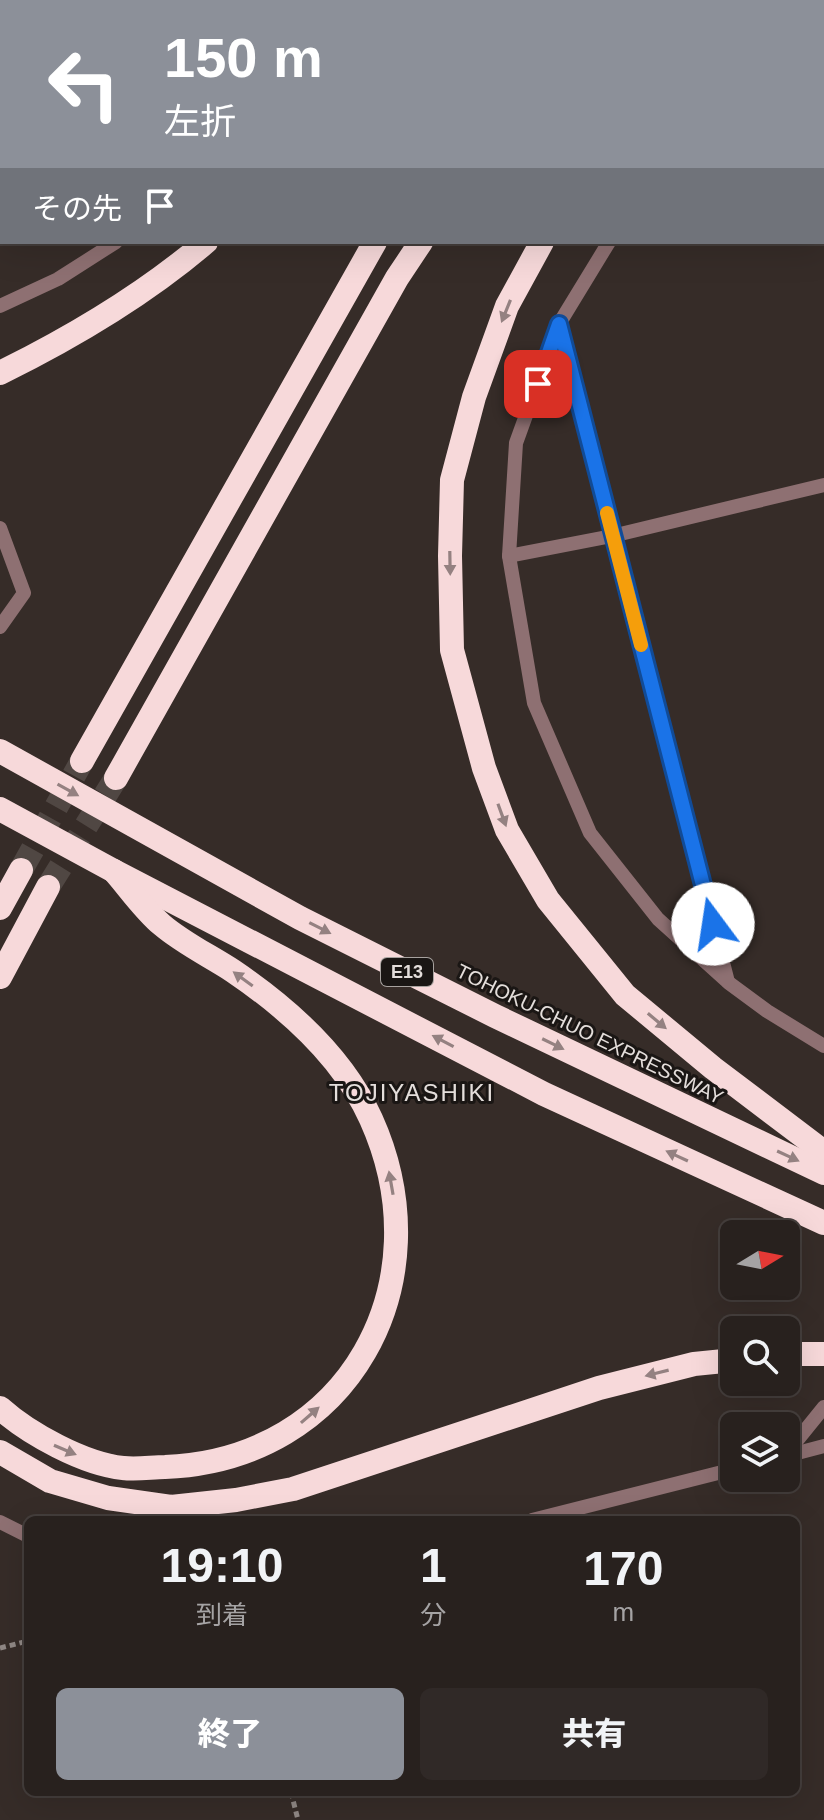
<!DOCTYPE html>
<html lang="ja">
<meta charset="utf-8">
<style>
:root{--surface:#28211e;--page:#302927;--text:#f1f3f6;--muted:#a5a3a4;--line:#443e3c;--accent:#8c9099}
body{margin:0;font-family:Helvetica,"Noto Sans JP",sans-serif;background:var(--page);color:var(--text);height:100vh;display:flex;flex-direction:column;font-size:30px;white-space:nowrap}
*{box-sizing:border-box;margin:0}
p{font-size:26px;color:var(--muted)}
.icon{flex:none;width:44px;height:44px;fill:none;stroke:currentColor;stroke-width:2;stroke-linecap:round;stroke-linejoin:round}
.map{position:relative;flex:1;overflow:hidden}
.drawer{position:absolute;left:24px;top:1516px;width:776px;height:280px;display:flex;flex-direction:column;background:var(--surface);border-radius:12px;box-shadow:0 8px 32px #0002,0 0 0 2px var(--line)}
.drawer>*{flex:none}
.banner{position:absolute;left:0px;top:0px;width:824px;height:244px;box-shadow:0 8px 32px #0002,0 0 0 2px var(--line);background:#8c9099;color:#fff;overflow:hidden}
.needle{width:52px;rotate:80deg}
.tools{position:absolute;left:720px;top:1220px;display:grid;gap:16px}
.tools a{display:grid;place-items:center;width:80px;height:80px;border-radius:12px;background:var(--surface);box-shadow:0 8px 32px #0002,0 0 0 2px var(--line);font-size:40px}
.pin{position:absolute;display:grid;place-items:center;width:68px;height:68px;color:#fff;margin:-34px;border-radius:16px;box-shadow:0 4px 12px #0006}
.me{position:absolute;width:88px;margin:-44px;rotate:346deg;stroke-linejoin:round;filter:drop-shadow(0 0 6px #0008)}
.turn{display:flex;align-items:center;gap:28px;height:168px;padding:0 32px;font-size:36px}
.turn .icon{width:104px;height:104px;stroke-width:2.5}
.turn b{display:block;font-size:56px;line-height:68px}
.then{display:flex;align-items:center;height:76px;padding:0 32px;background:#0003;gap:16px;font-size:30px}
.eta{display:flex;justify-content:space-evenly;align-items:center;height:136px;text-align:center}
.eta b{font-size:48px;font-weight:800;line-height:56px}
.cta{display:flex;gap:16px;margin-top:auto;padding:16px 32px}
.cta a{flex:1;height:92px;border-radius:12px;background:var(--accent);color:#fff;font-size:32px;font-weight:800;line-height:92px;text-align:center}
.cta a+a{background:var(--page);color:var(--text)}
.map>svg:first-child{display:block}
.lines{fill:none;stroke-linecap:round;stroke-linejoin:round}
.motorway-tunnel{stroke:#504743;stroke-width:24;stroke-dasharray:24 12;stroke-linecap:butt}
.path{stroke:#908885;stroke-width:5;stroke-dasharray:6 4;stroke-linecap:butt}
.service{stroke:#8e7072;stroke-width:14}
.motorway{stroke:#f7d9da;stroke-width:24}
.oneway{fill:#948181}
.route-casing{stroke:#114b97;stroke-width:20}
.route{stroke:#1a73e8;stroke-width:14}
.slow{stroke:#f59e0b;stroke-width:14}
.labels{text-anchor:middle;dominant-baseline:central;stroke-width:6;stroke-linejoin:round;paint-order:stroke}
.shield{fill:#1a1614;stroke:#a7a29f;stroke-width:2}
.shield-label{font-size:18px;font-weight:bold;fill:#e4dedb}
.street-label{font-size:20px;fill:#e4dedb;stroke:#1a1614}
.quarter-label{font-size:24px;letter-spacing:2px;fill:#e4dedb;stroke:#1a1614}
</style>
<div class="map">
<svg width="824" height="1820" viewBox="0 0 824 1820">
<rect width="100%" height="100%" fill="#362c28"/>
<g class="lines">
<g class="motorway-tunnel">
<path d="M 21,870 L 82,761"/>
<path d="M 48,887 L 116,778"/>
</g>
<g class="path">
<path d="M 0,1648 L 28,1641"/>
<path d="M 291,1792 L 298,1820"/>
</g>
<g class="service">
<path d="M 393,2 L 395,0"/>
<path d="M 822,79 L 824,78"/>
<path d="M 609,242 L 559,324 L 516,443 L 509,556 L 534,703 L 590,833 L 658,919 L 729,983 L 767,1011 L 824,1046"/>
<path d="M 0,306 L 58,279 L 116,242"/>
<path d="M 560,324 L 728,982"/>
<path d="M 0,528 L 24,593 L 0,627"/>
<path d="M 509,556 L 612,536 L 824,485"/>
<path d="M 786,1454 L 824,1407"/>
<path d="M 786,1456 L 824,1446"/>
<path d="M 532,1520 L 734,1469"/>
<path d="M 0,1522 L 28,1536"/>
</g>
<g class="motorway">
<path d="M 483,2 L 486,0"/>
<path d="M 593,2 L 596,0"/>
<path d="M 662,2 L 665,0"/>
<path d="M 822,7 L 824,6"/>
<path d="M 542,242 L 507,306 L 474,397 L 452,480 L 450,556 L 452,650 L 484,768 L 507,830 L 548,900 L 625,995 L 713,1068 L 824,1152"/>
<path d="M 0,373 C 73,337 144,295 206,242"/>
<path d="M 0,751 L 300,918 L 495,1016 L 824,1173"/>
<path d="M 82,761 L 375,242"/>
<path d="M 116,778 L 397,278 L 421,242"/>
<path d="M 0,809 L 114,871 L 544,1094 L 824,1223"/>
<path d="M 0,908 L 21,870"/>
<path d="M 0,977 L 48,887"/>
<path d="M 786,1354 L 824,1354"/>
<path d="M 0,1408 C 29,1434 84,1464 123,1468 C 137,1470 152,1467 165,1467 C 349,1460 445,1283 371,1119 C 343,1057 289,1009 233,971 C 210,956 183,943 162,925 C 144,910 129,888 114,871"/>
<path d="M 0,1452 L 50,1481 L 108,1498 L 171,1507 L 236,1500 L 293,1489 L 599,1388 L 694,1364 L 734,1360"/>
</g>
</g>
<defs><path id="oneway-solid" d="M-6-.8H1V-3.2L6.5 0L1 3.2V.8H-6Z" transform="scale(2)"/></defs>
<g class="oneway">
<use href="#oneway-solid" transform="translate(506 311) rotate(112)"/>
<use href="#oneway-solid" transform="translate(450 563) rotate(89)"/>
<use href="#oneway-solid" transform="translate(68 790) rotate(29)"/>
<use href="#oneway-solid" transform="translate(502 815) rotate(70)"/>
<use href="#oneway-solid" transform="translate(320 928) rotate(27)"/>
<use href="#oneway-solid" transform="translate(243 979) rotate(-144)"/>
<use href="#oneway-solid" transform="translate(657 1021) rotate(40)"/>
<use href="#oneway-solid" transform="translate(443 1041) rotate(-152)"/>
<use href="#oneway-solid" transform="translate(553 1044) rotate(26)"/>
<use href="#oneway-solid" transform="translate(677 1156) rotate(-155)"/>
<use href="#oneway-solid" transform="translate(788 1156) rotate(25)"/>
<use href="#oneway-solid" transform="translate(391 1183) rotate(-100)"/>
<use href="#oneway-solid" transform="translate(657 1373) rotate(166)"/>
<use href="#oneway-solid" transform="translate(310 1415) rotate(-41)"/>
<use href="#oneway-solid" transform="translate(65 1450) rotate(23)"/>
</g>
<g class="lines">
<g class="route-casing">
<path id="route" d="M 538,384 L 559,324 L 713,924"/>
</g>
<use href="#route" class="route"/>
<path class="slow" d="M 607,513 L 641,645"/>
</g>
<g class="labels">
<rect class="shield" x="381" y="958" width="52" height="28" rx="6"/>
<g class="shield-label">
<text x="407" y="972">E13</text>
</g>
<g class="street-label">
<text transform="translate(590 1034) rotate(26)">TOHOKU-CHUO EXPRESSWAY</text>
</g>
<g class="quarter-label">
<text x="412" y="1092">TOJIYASHIKI</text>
</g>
</g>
</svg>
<div class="tools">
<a><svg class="needle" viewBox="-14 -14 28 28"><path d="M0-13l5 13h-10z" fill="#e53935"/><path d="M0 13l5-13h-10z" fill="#a5a3a4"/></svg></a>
<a><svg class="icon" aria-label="search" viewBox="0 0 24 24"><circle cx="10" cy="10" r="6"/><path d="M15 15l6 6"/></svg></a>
<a><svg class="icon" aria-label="layers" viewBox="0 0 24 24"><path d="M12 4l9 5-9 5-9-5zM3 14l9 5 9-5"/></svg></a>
</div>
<div class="pin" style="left:538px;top:384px;background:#d93025"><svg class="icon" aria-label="arrive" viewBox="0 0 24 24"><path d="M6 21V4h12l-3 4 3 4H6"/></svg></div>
<svg class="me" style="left:713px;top:924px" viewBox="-20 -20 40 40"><circle r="19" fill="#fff"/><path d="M0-13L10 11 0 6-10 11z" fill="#1a73e8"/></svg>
<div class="banner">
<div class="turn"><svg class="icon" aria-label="left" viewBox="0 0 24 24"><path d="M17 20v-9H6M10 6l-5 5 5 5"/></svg><div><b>150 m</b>左折</div></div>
<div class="then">その先<svg class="icon" aria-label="arrive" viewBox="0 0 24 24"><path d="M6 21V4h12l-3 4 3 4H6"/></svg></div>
</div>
<section class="drawer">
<div class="eta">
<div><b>19:10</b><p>到着</p></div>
<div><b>1</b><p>分</p></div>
<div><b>170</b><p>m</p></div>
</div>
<div class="cta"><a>終了</a><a>共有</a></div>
</section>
</div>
